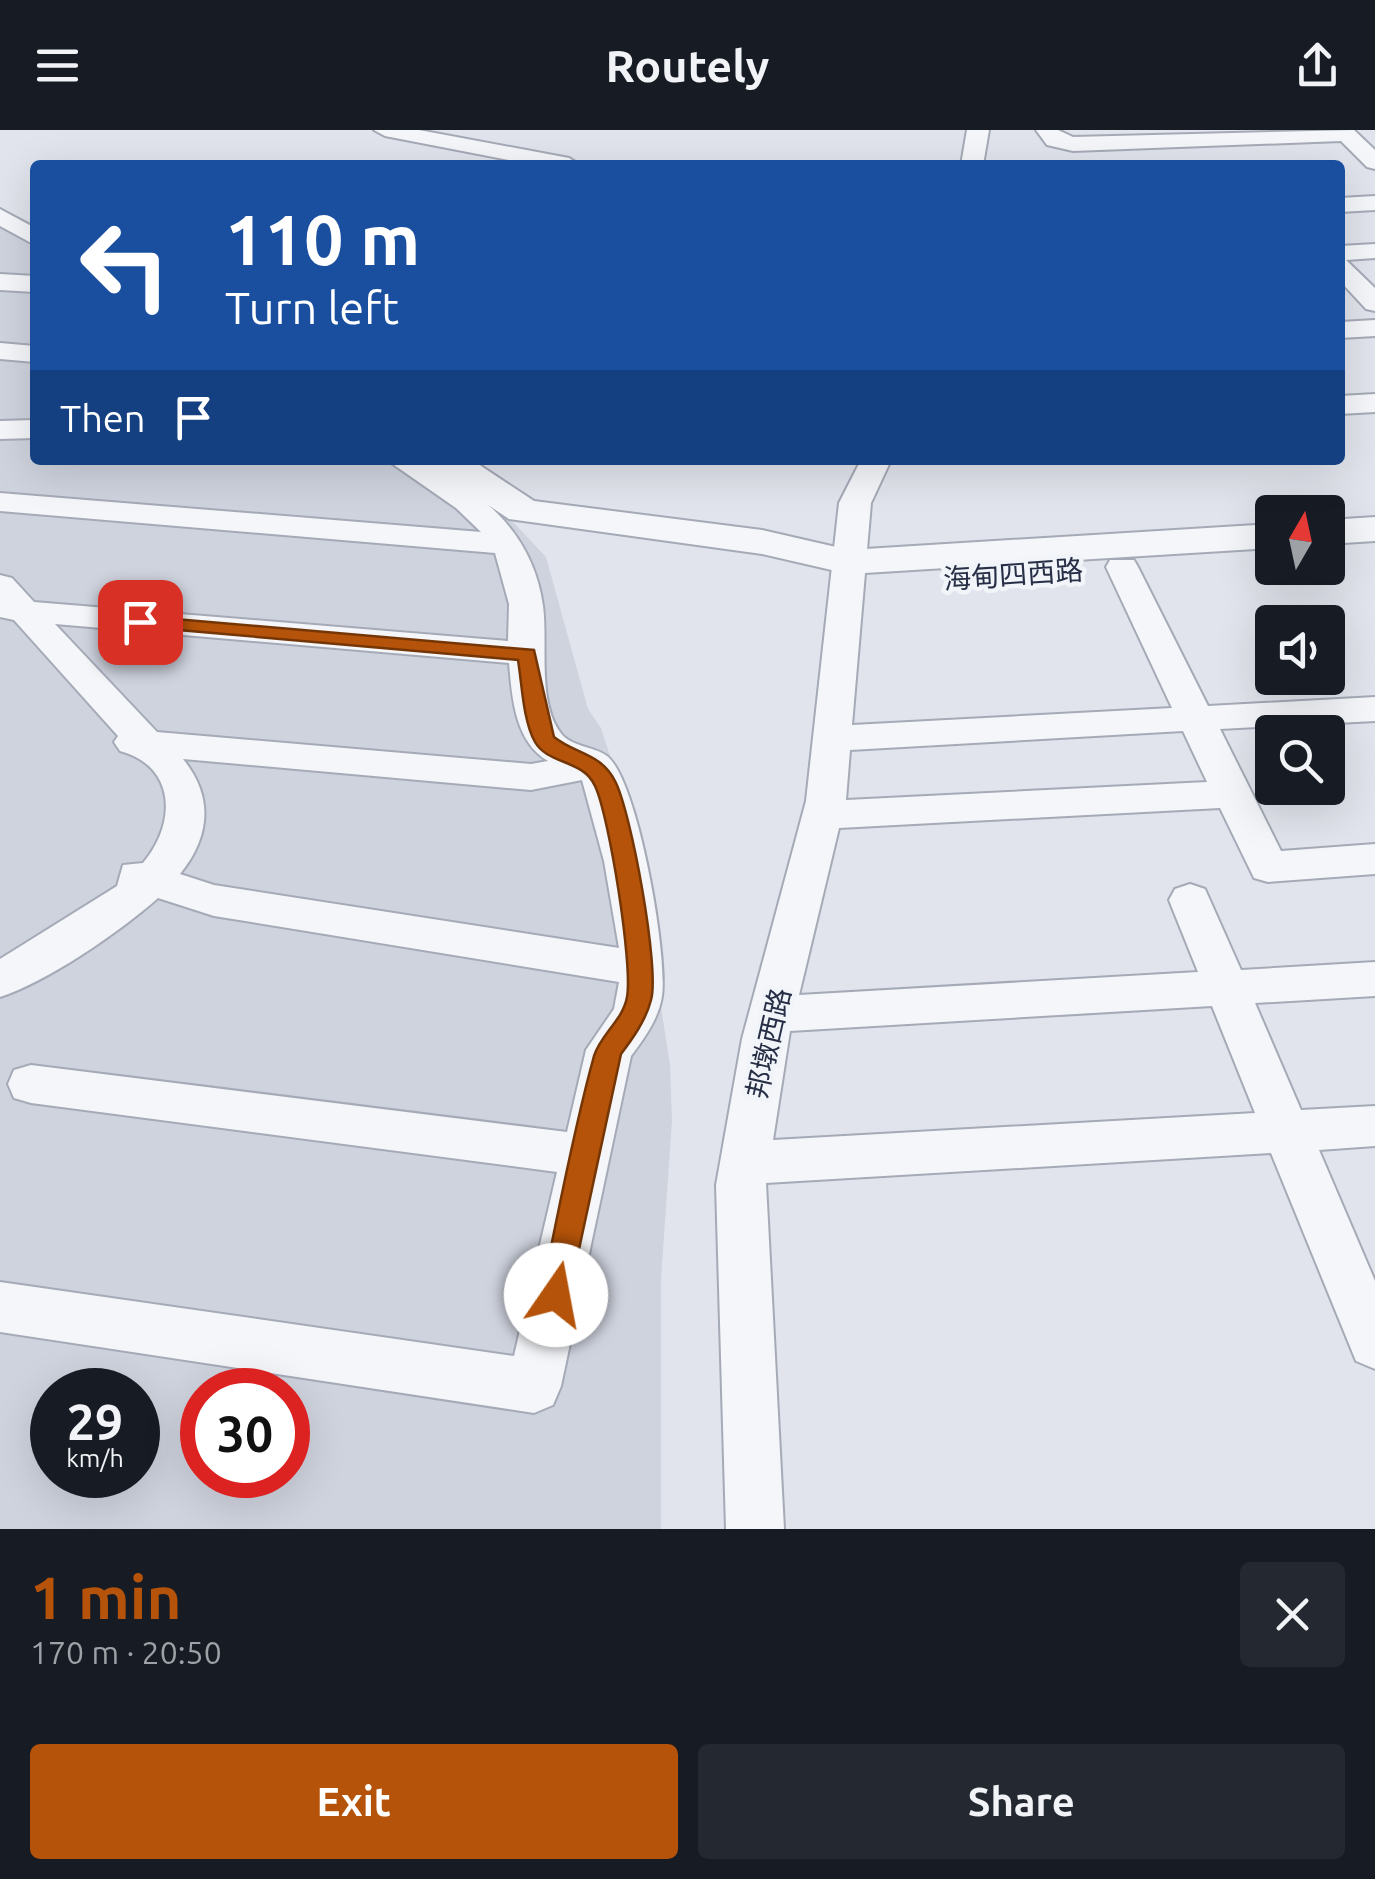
<!DOCTYPE html>
<meta charset="utf-8">
<style>
:root{--surface:#171b24;--page:#242831;--text:#f1f3f6;--muted:#9ea1a6;--accent:#b45309}
body{margin:0;font-family:Ubuntu,"Noto Sans SC",sans-serif;background:var(--page);color:var(--text);height:100vh;display:flex;flex-direction:column;font-size:38px;white-space:nowrap}
*{box-sizing:border-box;margin:0}
p{font-size:32px;color:var(--muted)}
.icon{flex:none;width:55px;height:55px;fill:none;stroke:currentColor;stroke-width:2;stroke-linecap:round;stroke-linejoin:round}
.map{position:relative;height:1399px;overflow:hidden}
.details{display:flex;flex-direction:column;background:var(--surface);flex:1}
.details>*{flex:none}
.hud{position:absolute;left:30px;top:30px;width:1315px;height:305px;border-radius:10px;box-shadow:0 10px 40px #0002;background:#1a4fa0;color:#fff;overflow:hidden}
.needle{width:65px;rotate:9deg}
.controls{position:absolute;left:1255px;top:365px;display:grid;gap:20px}
.controls a{display:grid;place-items:center;width:90px;height:90px;border-radius:10px;background:var(--surface);box-shadow:0 10px 40px #0002;font-size:50px}
.speed{position:absolute;left:30px;top:1238px;display:flex;gap:20px;font-size:50px;font-weight:700;text-align:center}
.speed>*{display:grid;place-content:center;width:130px;height:130px;border-radius:50%;background:var(--surface);box-shadow:0 10px 40px #0002;line-height:1}
.speed small{font-size:25px;font-weight:400}
.speed .limit{border:15px solid #d22;background:#fff;color:#111}
.pin{position:absolute;display:grid;place-items:center;width:85px;height:85px;color:#fff;margin:-42px;border-radius:20px;box-shadow:0 5px 15px #0006}
.me{position:absolute;width:110px;margin:-55px;rotate:12deg;stroke-linejoin:round;filter:drop-shadow(0 0 8px #0008)}
.turn{display:flex;align-items:center;gap:35px;height:210px;padding:0 30px;font-size:45px}
.turn .icon{width:130px;height:130px;stroke-width:2.5}
.turn b{display:block;font-size:70px;line-height:85px}
.then{display:flex;align-items:center;height:95px;padding:0 30px;background:#0003;gap:20px;font-size:38px}
.round{display:grid;place-items:center;flex:none;width:105px;height:105px;border-radius:10px;background:var(--page)}
.head{display:flex;align-items:center;justify-content:space-between;height:170px;padding:0 30px}
h1{font-size:60px;font-weight:700;line-height:75px;color:var(--accent)}
.button{display:flex;gap:20px;margin-top:auto;padding:20px 30px}
.button a{flex:1;height:115px;border-radius:10px;background:var(--accent);color:#fff;font-size:40px;font-weight:700;line-height:115px;text-align:center}
.button a+a{background:var(--page);color:var(--text)}
header{display:flex;justify-content:space-between;align-items:center;height:130px;padding:0 30px;background:var(--surface);font-size:45px;font-weight:700}
.map>svg:first-child{display:block}
.built{fill:#cfd3de;fill-rule:evenodd}
.lines{fill:none;stroke-linecap:round;stroke-linejoin:round}
.minor-casing{stroke:#a5aab7;stroke-width:4}
.tertiary-casing{stroke:#a5aab7;stroke-width:4}
.minor{fill:#f5f6f9;fill-rule:evenodd}
.tertiary{fill:#f5f6f9;fill-rule:evenodd}
.route{fill:#b45309;stroke:#753606;stroke-width:2.5}
.labels{text-anchor:middle;dominant-baseline:central;stroke-width:9;stroke-linejoin:round;paint-order:stroke}
.street-label{font-size:28px;fill:#272f46;stroke:#f1f4f8}
</style>
<header><svg class="icon" aria-label="menu" viewBox="0 0 24 24"><path d="M4 6h16M4 12h16M4 18h16"/></svg>Routely<svg class="icon" aria-label="share" viewBox="0 0 24 24"><path d="M12 15V3M7 8l5-5 5 5M5 13v7h14v-7"/></svg></header>
<div class="map">
<svg width="1375" height="1399" viewBox="0 0 1375 1399">
<rect width="100%" height="100%" fill="#e1e4ec"/>
<path class="built" d="M 0,78 L 35,94 L 35,330 L 417,330 L 514,393 L 546,427 L 588,579 L 601,598 L 618,651 L 653,826 L 670,935 L 672,991 L 661,1149 L 661,1399 L 0,1399 ZM 52,1260 L 138,1260 L 138,1345 L 52,1345 ZM 202,1260 L 288,1260 L 288,1345 L 202,1345 Z"/>
<g class="lines">
<g class="minor-casing">
<g id="minor">
<path d="M 374,0 L 419,0 L 569,28 L 580,35 L 534,35 L 385,6 Z"/>
<path d="M 967,0 L 989,0 L 983,35 L 961,35 Z"/>
<path d="M 1036,0 L 1058,0 L 1073,7 L 1354,0 L 1375,20 L 1375,39 L 1367,37 L 1341,11 L 1073,21 L 1047,15 Z"/>
<path d="M 1375,66 L 1375,80 L 1340,82 L 1340,68 Z"/>
<path d="M 0,79 L 35,98 L 35,115 L 0,96 Z"/>
<path d="M 1375,114 L 1375,128 L 1346,130 L 1375,158 L 1375,181 L 1366,179 L 1340,151 L 1340,116 Z"/>
<path d="M 0,144 L 35,146 L 35,162 L 0,160 Z"/>
<path d="M 1375,190 L 1375,206 L 1340,208 L 1340,192 Z"/>
<path d="M 0,213 L 35,216 L 35,232 L 0,229 Z"/>
<path d="M 1375,264 L 1375,282 L 1340,284 L 1340,266 Z"/>
<path d="M 35,290 L 35,308 L 0,309 L 0,291 Z"/>
<path d="M 387,330 C 398,330 414,327 425,331 C 433,334 442,342 450,347 C 500,377 535,417 543,476 C 548,512 537,571 560,602 C 570,617 594,616 607,626 C 638,650 668,826 662,866 C 659,888 644,909 631,926 L 561,1256 L 553,1275 L 534,1283 L 0,1202 L 0,1152 L 514,1226 L 557,1042 L 31,973 L 14,968 L 8,954 L 14,940 L 31,935 L 567,1002 L 586,920 L 614,879 L 619,852 L 214,786 L 158,768 C 121,801 47,852 0,867 L 0,829 L 117,756 L 123,735 L 143,733 C 177,693 176,636 120,621 L 114,612 L 118,606 L 14,490 L 0,487 L 0,445 L 12,448 L 34,472 L 508,511 L 509,474 L 495,423 L 0,381 L 0,363 L 481,402 L 456,378 ZM 55,494 L 509,533 C 512,568 515,612 548,631 L 531,634 L 157,602 ZM 183,629 L 531,660 L 582,650 L 604,731 L 619,818 L 214,755 L 180,744 C 210,707 214,667 183,629 Z"/>
<path d="M 861,330 L 891,330 L 871,373 L 852,595 L 1172,578 L 1106,437 L 1110,430 L 1134,430 L 1138,437 L 1208,576 L 1375,567 L 1375,591 L 1220,599 L 1281,721 L 1375,714 L 1375,744 L 1268,752 L 1254,748 L 1220,678 L 839,698 L 799,865 L 1198,842 L 1169,770 L 1175,759 L 1190,754 L 1205,759 L 1241,840 L 1375,832 L 1375,866 L 1255,873 L 1301,980 L 1375,976 L 1375,1016 L 1319,1020 L 1375,1151 L 1375,1239 L 1356,1231 L 1271,1023 L 766,1053 L 784,1399 L 726,1399 L 716,1055 L 742,909 L 806,671 L 839,373 ZM 1183,601 L 1207,652 L 846,670 L 850,620 ZM 1212,876 L 1255,983 L 773,1010 L 790,901 Z"/>
</g>
</g>
<g class="tertiary-casing">
<g id="tertiary">
<path d="M 427,330 L 472,330 L 534,371 L 762,400 L 849,420 L 1272,394 L 1272,418 L 849,444 L 762,424 L 509,389 L 433,338 Z"/>
<path d="M 1375,387 L 1375,411 L 1328,414 L 1328,390 Z"/>
</g>
</g>
<use href="#minor" class="minor"/>
<use href="#tertiary" class="tertiary"/>
</g>
<path class="route" d="M 140,486 L 534,520 L 554,607 C 575,624 601,623 615,651 C 631,681 660,839 651,870 C 646,890 633,908 621,924 L 567,1175 L 556,1179 L 546,1175 L 541,1165 C 558,1086 572,1005 594,926 C 601,904 623,890 627,867 C 633,835 609,685 595,656 C 583,629 548,635 535,612 C 523,591 522,554 518,530 L 133,496 L 133,487 Z"/>
<g class="labels">
<g class="street-label">
<text transform="translate(1013 444) rotate(-4)">海甸四西路</text>
<text transform="translate(768 913) rotate(-77)">邦墩西路</text>
</g>
</g>
</svg>
<div class="controls">
<a><svg class="needle" viewBox="-14 -14 28 28"><path d="M0-13l5 13h-10z" fill="#e53935"/><path d="M0 13l5-13h-10z" fill="#9ea1a6"/></svg></a>
<a><svg class="icon" aria-label="sound" viewBox="0 0 24 24"><path d="M4 9h4l5-4v14l-5-4H4zM17 9q2 3 0 6"/></svg></a>
<a><svg class="icon" aria-label="search" viewBox="0 0 24 24"><circle cx="10" cy="10" r="6"/><path d="M15 15l6 6"/></svg></a>
</div>
<div class="speed"><div>29<small>km/h</small></div><div class="limit">30</div></div>
<div class="pin" style="left:140px;top:492px;background:#d93025"><svg class="icon" aria-label="arrive" viewBox="0 0 24 24"><path d="M6 21V4h12l-3 4 3 4H6"/></svg></div>
<svg class="me" style="left:556px;top:1165px" viewBox="-20 -20 40 40"><circle r="19" fill="#fff"/><path d="M0-13L10 11 0 6-10 11z" fill="#b45309"/></svg>
<div class="hud">
<div class="turn"><svg class="icon" aria-label="left" viewBox="0 0 24 24"><path d="M17 20v-9H6M10 6l-5 5 5 5"/></svg><div><b>110 m</b>Turn left</div></div>
<div class="then">Then<svg class="icon" aria-label="arrive" viewBox="0 0 24 24"><path d="M6 21V4h12l-3 4 3 4H6"/></svg></div>
</div>
</div>
<section class="details">
<div class="head"><div><h1>1 min</h1><p>170 m · 20:50</p></div><a class="round"><svg class="icon" aria-label="close" viewBox="0 0 24 24"><path d="M6 6l12 12M18 6L6 18"/></svg></a></div>
<div class="button"><a>Exit</a><a>Share</a></div>
</section>
